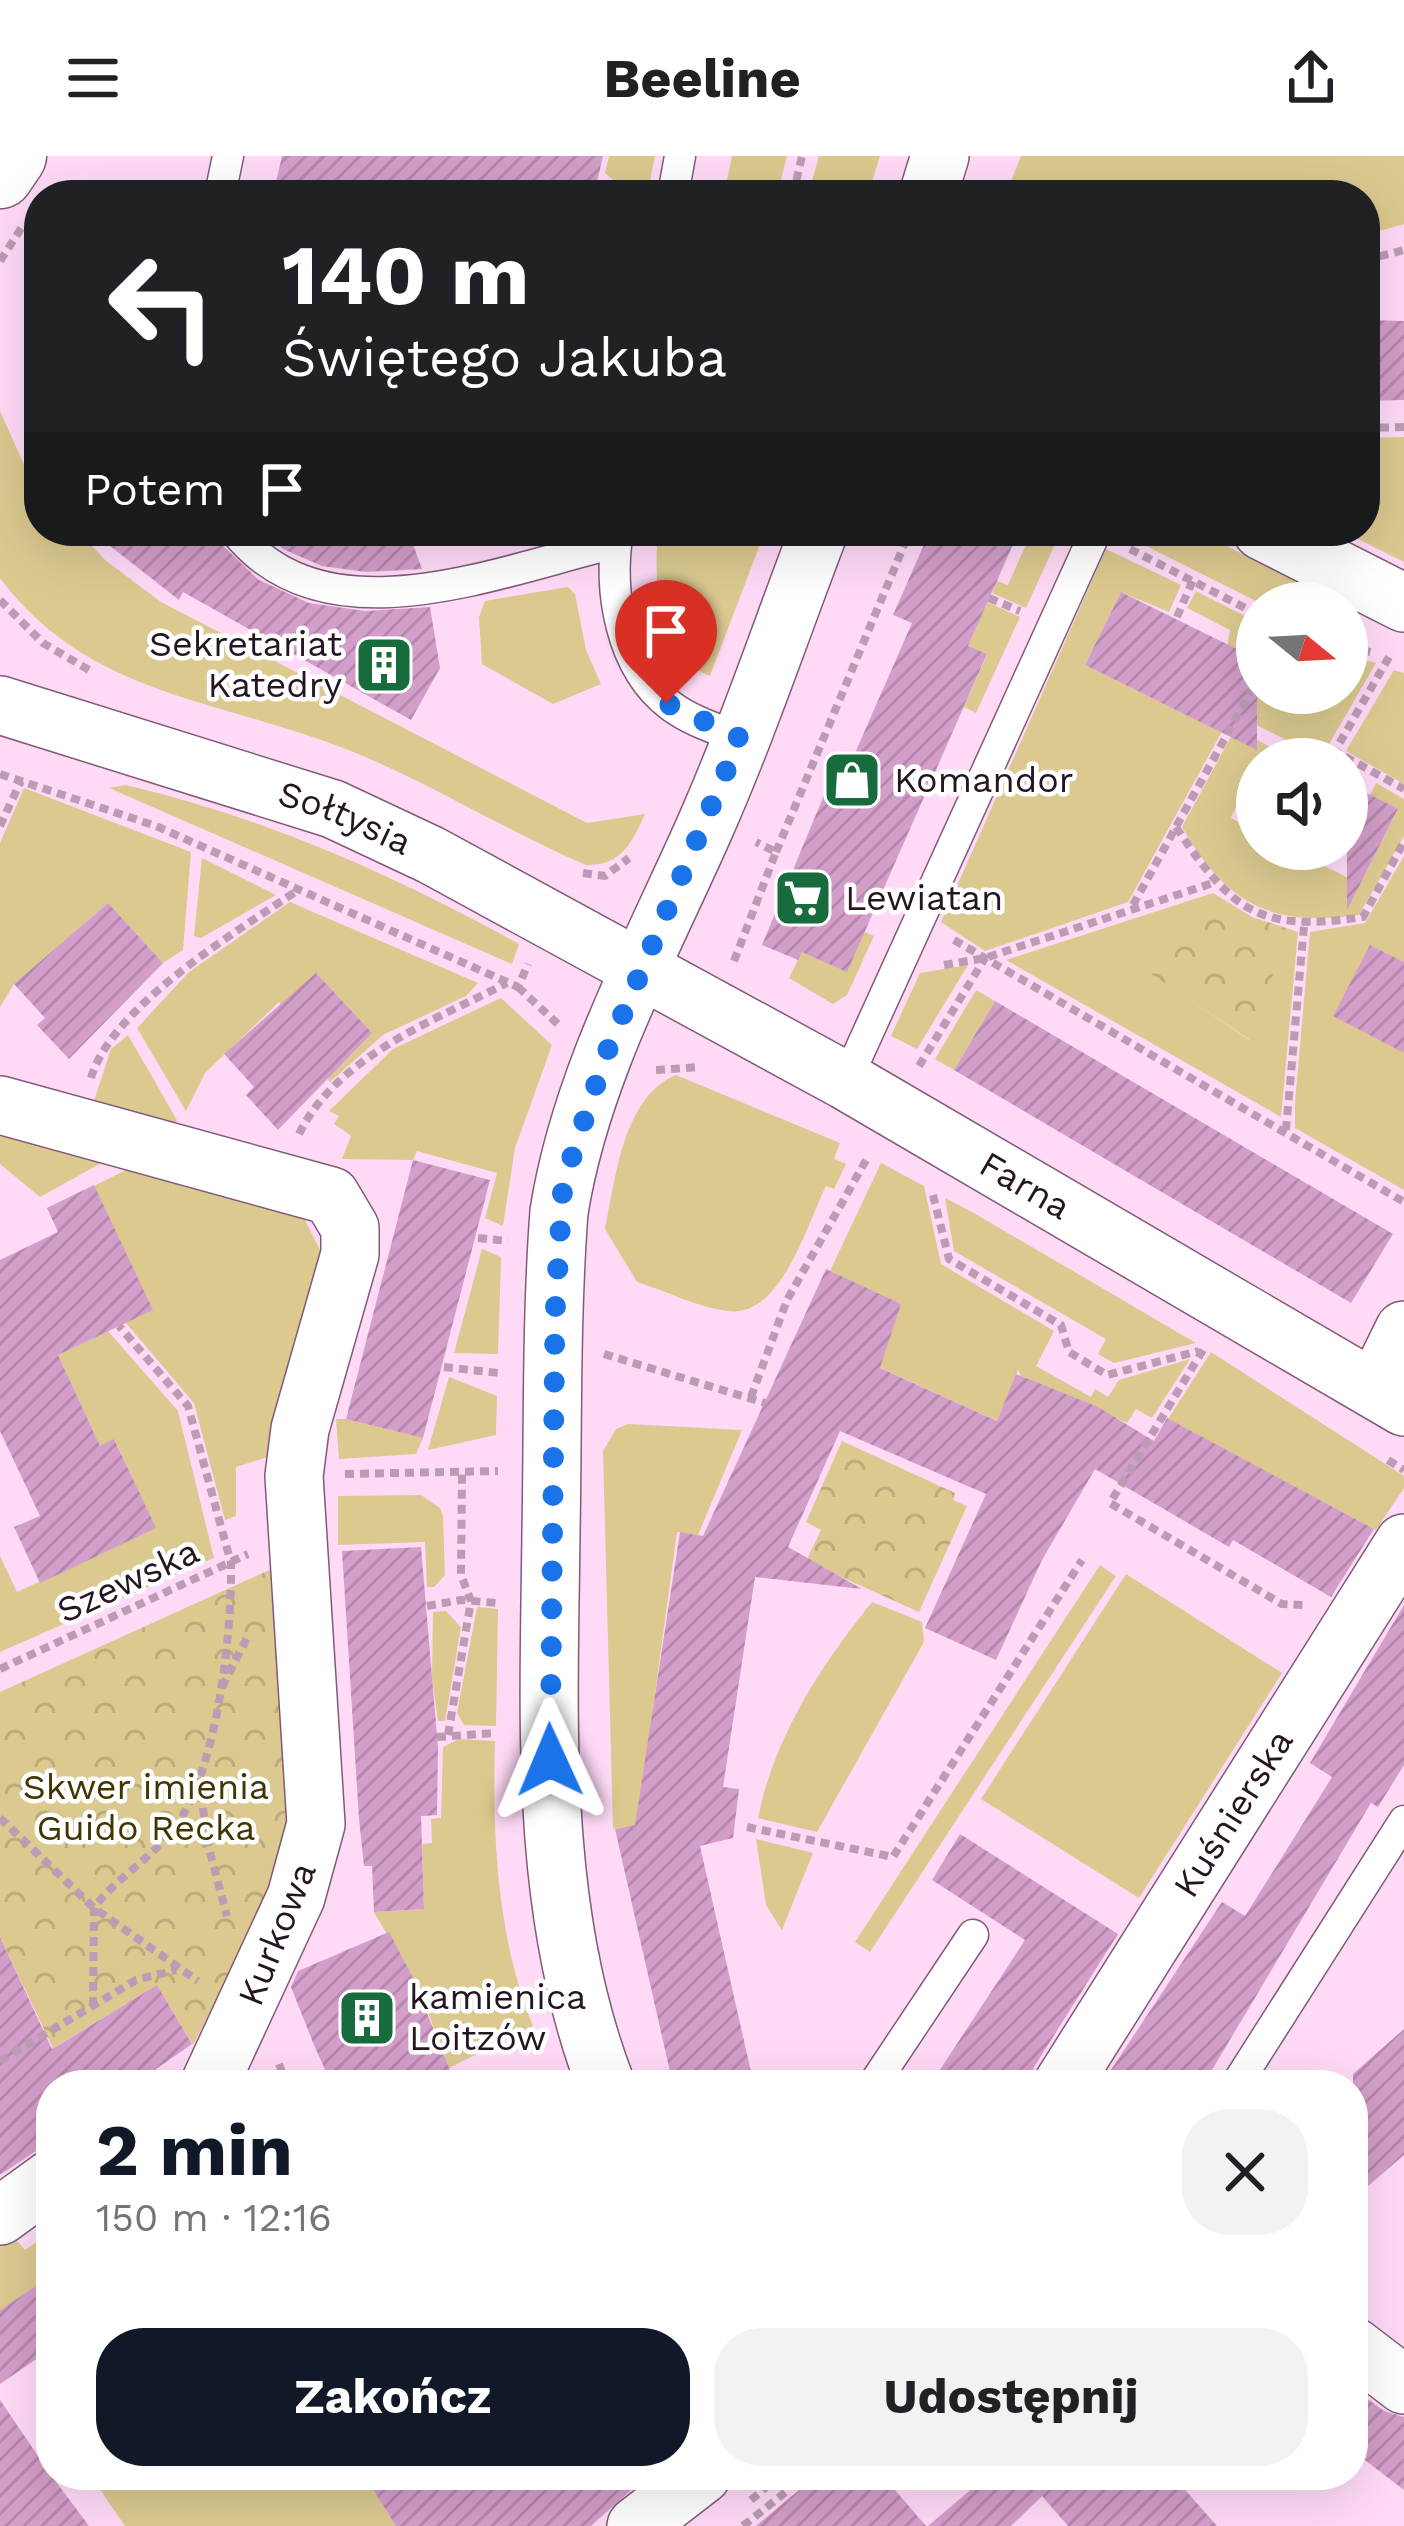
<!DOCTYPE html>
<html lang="pl">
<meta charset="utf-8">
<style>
:root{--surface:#fff;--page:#f2f2f2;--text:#202124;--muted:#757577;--accent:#111827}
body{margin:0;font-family:"Work Sans",sans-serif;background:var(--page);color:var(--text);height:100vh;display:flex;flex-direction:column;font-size:45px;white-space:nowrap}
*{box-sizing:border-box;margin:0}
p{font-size:39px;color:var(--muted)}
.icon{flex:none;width:66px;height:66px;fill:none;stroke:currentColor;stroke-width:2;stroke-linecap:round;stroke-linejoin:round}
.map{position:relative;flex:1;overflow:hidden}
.side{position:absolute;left:36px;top:1914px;width:1332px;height:420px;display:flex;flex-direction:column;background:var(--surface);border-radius:48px;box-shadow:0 12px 48px #0002}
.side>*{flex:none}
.guide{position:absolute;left:24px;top:24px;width:1356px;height:366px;border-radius:48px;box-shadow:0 12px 48px #0002;background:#202124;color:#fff;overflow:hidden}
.needle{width:78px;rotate:108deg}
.buttons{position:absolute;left:1236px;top:426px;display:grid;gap:24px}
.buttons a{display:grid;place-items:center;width:132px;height:132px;border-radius:50%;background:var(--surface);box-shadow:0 12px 48px #0002;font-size:60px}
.pin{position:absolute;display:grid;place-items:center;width:102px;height:102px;color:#fff;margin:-123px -51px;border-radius:50% 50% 50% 0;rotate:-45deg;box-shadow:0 0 12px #0007}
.pin .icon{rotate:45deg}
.me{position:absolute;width:132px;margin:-66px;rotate:359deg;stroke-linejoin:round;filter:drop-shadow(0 0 9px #0008)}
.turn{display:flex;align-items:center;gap:42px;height:252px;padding:0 60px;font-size:54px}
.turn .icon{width:156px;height:156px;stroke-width:2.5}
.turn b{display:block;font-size:84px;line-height:102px}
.then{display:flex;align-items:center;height:114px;padding:0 60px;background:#0003;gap:24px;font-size:45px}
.round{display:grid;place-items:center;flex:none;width:126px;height:126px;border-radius:48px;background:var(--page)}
.head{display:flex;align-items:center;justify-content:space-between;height:204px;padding:0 60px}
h1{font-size:72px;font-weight:700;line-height:90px;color:var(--accent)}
.cta{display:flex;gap:24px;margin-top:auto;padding:24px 60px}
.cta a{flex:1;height:138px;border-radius:48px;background:var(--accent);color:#fff;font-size:48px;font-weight:700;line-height:138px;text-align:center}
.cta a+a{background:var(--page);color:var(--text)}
header{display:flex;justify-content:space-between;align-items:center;height:156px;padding:0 60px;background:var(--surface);font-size:54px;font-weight:700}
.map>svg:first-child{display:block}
.green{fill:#dbc98f}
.park{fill:url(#park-crowns)}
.building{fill:url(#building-hatch)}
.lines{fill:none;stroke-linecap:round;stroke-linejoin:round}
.lane-casing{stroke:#815a7a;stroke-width:33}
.street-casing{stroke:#815a7a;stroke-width:60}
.primary-casing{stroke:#815a7a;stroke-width:69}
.path{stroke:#bb9cb4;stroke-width:8;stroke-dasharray:9 6;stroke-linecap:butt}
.lane{stroke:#fff;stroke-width:30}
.street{stroke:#fff;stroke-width:57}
.primary{stroke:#fff;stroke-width:66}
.route{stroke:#1a73e8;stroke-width:21;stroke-dasharray:0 37.8}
.labels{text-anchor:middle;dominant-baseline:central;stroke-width:9;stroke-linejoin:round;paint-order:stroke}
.poi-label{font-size:36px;fill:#251522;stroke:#fff;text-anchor:start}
.street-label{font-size:36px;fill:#251522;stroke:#fff}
.park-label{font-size:36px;fill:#423500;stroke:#fff}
</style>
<header><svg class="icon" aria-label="menu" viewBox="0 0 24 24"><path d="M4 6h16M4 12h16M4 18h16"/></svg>Beeline<svg class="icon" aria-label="share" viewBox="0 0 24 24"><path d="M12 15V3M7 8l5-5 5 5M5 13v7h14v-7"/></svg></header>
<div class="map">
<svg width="1404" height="2370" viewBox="0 0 1404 2370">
<defs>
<pattern id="park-crowns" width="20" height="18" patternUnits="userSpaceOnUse" patternTransform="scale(3)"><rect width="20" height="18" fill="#dbc98f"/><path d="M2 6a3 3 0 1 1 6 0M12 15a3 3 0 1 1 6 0" fill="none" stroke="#bcac7b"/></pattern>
<pattern id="building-hatch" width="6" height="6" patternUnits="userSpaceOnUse" patternTransform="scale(3)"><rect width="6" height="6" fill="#d49eca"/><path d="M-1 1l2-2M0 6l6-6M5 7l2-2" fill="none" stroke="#b687ad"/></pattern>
</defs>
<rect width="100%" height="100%" fill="#ffdaf7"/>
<g class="green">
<path d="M 609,0 L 655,0 L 647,39 L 616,39 L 618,28 L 605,17 Z"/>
<path d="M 732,0 L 787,0 L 777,39 L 724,39 Z"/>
<path d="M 819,0 L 880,0 L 868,39 L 808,39 Z"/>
<path d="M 1021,0 L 1404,0 L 1404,68 L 1365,79 L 1365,39 L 1046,39 L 1009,30 Z"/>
<path d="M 0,255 L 39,342 L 39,375 L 78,375 L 105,404 L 161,446 L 587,667 L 645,658 C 632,687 621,710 586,709 C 504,674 429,626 346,593 C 219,543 88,540 0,422 Z"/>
<path d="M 1404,281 L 1404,406 L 1342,375 L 1365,375 L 1365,282 Z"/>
<path d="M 658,375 L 765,375 L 710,520 C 655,499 654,426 658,375 Z"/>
<path d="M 1032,375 L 1061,375 L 1026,452 L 992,437 L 997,425 L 1008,429 Z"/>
<path d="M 1116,375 L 1198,375 L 1336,447 L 1260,447 Z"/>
<path d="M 1106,393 L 1181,429 L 1169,456 L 1121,436 L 1085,509 L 1213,572 L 1230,474 L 1187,452 L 1196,435 L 1257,466 L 1257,512 L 1128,746 L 985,795 L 941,766 Z"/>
<path d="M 568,431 L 575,438 L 586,494 L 601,528 L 553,548 L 482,508 L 479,461 L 485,445 Z"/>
<path d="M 987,446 L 1020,461 L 976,557 L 964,551 L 987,499 L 968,490 Z"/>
<path d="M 1347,499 L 1376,507 L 1321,602 L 1241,561 L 1257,537 L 1347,537 Z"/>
<path d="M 1394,514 L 1404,517 L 1404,628 L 1346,595 Z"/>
<path d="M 1235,573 L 1269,590 L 1257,603 L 1231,662 L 1257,676 L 1257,693 L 1291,693 L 1360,728 L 1398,654 L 1370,639 L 1376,627 L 1404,643 L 1404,680 L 1359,759 C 1269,771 1227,748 1182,671 Z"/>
<path d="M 125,629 C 267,662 391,718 519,788 L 512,808 L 109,632 Z"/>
<path d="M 24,632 L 191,696 L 183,794 L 163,807 L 108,747 L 14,828 L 0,851 L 0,687 Z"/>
<path d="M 1404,700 L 1404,806 L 1370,789 L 1404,897 L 1404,1034 L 1295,972 L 1295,947 L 1310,776 L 1365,767 Z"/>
<path d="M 202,702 L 276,739 L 201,782 L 194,780 Z"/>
<path d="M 1213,737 L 1149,816 L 1249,884 L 1289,773 L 1298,776 L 1281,961 L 1006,804 Z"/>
<path d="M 290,746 L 478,827 L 466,840 L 383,879 L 330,926 L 279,846 L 205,917 L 186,955 L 137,872 L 189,816 Z"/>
<path d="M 865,776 L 874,780 L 847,839 L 833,848 L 789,822 L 802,796 Z"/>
<path d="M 968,809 L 917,893 L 891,880 L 920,817 Z"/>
<path d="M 976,834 L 995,845 L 954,914 L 935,903 Z"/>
<path d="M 501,842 L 552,889 L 515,992 L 503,1070 L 485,1062 L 497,1017 L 417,995 L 413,1004 L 342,1003 L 351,980 L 334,968 L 339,960 L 329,955 L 393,893 Z"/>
<path d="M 128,879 L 177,964 L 165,984 L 88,963 L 111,893 Z"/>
<path d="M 676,919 L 840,987 L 834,1003 L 846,1008 L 834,1033 L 826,1030 C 807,1068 781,1163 727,1155 C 697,1151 666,1135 637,1126 L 605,1073 C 616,1021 623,941 676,919 Z"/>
<path d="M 0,964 L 114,1000 L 40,1041 L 0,1008 Z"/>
<path d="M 881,1007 L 924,1030 L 941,1108 L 1054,1175 L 1036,1210 L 1091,1241 L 1095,1233 L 1108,1241 L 1119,1224 L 1190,1203 L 1152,1262 L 1136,1253 L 1127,1267 L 1021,1220 L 1018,1214 L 997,1265 L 870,1207 L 830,1115 Z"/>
<path d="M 138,1008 L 303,1060 L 322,1098 L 271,1300 L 236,1311 L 236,1360 L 225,1364 L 194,1247 L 126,1167 L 94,1030 Z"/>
<path d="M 945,1042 L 972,1056 L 1196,1187 L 1114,1207 L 1098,1198 L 1106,1183 L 954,1095 Z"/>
<path d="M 482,1093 L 501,1101 L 498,1198 L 454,1197 Z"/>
<path d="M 108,1175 L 178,1255 L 214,1402 L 0,1496 L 0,1400 L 17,1436 L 155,1372 L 115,1284 L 100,1290 L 58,1199 Z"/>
<path d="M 1211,1196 L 1404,1320 L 1404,1332 L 1376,1374 L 1168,1263 Z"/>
<path d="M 449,1221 L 497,1240 L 496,1279 L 428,1294 Z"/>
<path d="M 336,1263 L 346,1263 L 423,1282 L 416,1298 L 339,1303 Z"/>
<path d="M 628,1268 L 742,1274 L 698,1379 L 677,1376 L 637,1669 L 613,1673 L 603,1295 L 616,1273 Z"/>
<path d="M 421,1339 L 440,1352 L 443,1360 L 445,1419 L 434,1431 L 427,1431 L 425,1386 L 338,1389 L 338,1340 Z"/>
<path d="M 1100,1409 L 1116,1420 L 870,1796 L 855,1786 Z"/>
<path d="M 1126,1418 L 1282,1517 L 1139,1742 L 981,1643 Z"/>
<path d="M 872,1446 L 922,1466 L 924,1486 L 817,1676 L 758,1662 C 774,1581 821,1509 872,1446 Z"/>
<path d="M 477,1451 L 498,1453 L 496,1570 L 464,1569 L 457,1557 Z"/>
<path d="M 446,1455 L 461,1471 L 445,1565 L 438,1565 L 432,1522 L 433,1456 Z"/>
<path d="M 459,1583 L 495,1585 C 492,1679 497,1782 533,1870 L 449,1912 L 420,1835 L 374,1756 L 424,1753 L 422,1688 L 432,1687 L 431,1663 L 441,1662 L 443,1591 Z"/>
<path d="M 756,1683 L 813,1697 L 782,1774 L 766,1749 Z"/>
<path d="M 51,2075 L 51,2120 L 0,2154 L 0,2088 L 12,2079 L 25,2094 Z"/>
<path d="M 90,2319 L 364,2319 L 396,2370 L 125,2370 Z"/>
</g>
<g class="park">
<path d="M 1213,737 L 1252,761 L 1289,773 L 1250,884 L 1148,816 Z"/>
<path d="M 842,1285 L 955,1337 L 953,1344 L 967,1350 L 919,1456 L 806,1405 L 821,1374 L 806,1366 Z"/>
<path d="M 276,1411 L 293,1650 L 277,1727 L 193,1889 L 157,1829 L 53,1892 L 0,1781 L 0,1536 Z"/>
</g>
<g class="building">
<path d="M 282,0 L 603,0 L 594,39 L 273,39 Z"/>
<path d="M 1365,164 L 1404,165 L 1404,244 L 1365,245 Z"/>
<path d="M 91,375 L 216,375 L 222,389 L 259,424 L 309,447 L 365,455 L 430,451 L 440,512 L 411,564 L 183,436 L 179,444 Z"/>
<path d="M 264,375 L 408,375 L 422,413 L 366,416 L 322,410 L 283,393 Z"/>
<path d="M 930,375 L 1019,375 L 968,490 L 987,498 L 847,816 L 802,796 L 798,804 L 762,789 L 836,610 L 848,613 L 912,467 L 893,459 Z"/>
<path d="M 1121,436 L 1257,503 L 1257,594 L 1085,509 Z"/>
<path d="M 1347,627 L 1398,653 L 1347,754 Z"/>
<path d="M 108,747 L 163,807 L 69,903 L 37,869 L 45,862 L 14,828 Z"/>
<path d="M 1370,789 L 1404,806 L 1404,897 L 1333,860 Z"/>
<path d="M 316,817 L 372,877 L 278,974 L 246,939 L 254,931 L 224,898 Z"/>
<path d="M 995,845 L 1393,1078 L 1351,1147 L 954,914 Z"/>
<path d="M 413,1004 L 490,1024 L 423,1282 L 346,1263 Z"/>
<path d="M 94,1029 L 153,1154 L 58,1199 L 100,1290 L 114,1283 L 156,1372 L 40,1427 L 14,1371 L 40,1360 L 0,1275 L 0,1104 L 58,1076 L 47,1052 Z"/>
<path d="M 826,1113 L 901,1148 L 880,1212 L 997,1265 L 1016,1218 L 1098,1251 L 1154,1285 L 1167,1262 L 1374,1373 L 1331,1441 L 1233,1384 L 1229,1391 L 1095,1313 L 1042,1404 L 996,1504 L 925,1472 L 986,1338 L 840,1275 L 788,1391 L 862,1433 L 755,1421 L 723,1631 L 739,1633 L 733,1682 L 700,1690 L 751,1916 L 673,1929 L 615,1673 L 635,1669 L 680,1376 L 703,1380 Z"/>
<path d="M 421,1391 L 438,1592 L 437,1659 L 421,1660 L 424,1753 L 374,1756 L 372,1710 L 364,1710 L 359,1663 L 342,1395 Z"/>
<path d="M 1404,1449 L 1404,1609 L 1378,1651 L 1371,1647 L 1203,1929 L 1101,1929 L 1222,1746 L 1245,1760 L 1279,1706 L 1332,1621 L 1310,1607 Z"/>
<path d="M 960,1678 L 1118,1778 L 1034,1911 L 1029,1929 L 930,1929 L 1025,1784 L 932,1724 Z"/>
<path d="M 389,1776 L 412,1820 L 456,1929 L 332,1929 L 314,1889 L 291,1831 L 298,1815 Z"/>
<path d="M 0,1781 L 52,1893 L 157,1829 L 192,1888 L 133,1929 L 51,1929 L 51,1985 L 0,2019 Z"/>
<path d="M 1404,1873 L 1404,1999 L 1353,2043 L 1353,1918 Z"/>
<path d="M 51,2120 L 51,2193 L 0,2228 L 0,2154 Z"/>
<path d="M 1353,2232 L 1384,2255 L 1404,2261 L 1404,2334 L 1353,2295 Z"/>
<path d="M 0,2244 L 51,2319 L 89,2370 L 0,2370 Z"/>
<path d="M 364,2319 L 648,2319 L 591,2370 L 396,2370 Z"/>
<path d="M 817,2319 L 882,2319 L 926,2370 L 756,2370 Z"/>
<path d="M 988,2319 L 1172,2319 L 1217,2370 L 1068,2370 L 1042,2340 L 1011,2370 L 928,2370 Z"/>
</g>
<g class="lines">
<g class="lane-casing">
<g id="lane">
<path d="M 220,39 L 228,0"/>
<path d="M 673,39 L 680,0"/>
<path d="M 235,375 C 325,489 500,414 616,387"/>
<path d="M 618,375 C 608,434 620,512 671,550 C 691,565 717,573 740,582"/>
<path d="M 846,925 L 1096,375"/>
<path d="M 873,1929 L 973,1779"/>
<path d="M 1236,1929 L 1404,1665"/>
</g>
</g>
<g class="street-casing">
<g id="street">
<path d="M 928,39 L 940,0"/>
<path d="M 1262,375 L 1404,447"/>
<path id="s1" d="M 0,549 L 333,653 L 431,699 L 846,925 L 1404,1251"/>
<path d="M 0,949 L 331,1040 L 350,1072 L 350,1098 L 300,1273 L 294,1320 L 316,1668 L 296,1741 L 209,1929"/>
<path d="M 1375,1233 L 1404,1174"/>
<path d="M 606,1929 C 538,1754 549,1560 551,1376 C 553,1270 551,1162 559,1056 C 580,922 650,795 704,673 C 747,576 781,474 819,375"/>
<path id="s2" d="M 1062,1929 L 1404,1387"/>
<path d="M 0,2060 L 51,2023"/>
<path d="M 1353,2190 L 1404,2229"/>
<path d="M 636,2370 L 702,2319"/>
</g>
</g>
<g class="primary-casing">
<path id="primary" d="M 0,19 L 13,0"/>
</g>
<g class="path">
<path d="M 150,39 L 183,29"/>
<path d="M 793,39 L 802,0"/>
<path d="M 1365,104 L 1404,94"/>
<path d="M 0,105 L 22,71"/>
<path d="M 1365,272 L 1404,271"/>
<path d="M 1130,393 L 1257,458"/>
<path d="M 989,442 L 1020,455"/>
<path d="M 0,444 L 43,487 L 94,517"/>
<path d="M 1177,461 L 1193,424"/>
<path d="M 1347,490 L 1374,497"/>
<path d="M 1389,501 L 1335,595 L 1404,633"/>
<path d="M 0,618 L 156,670 L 518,831 L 528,808"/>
<path d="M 0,670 L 21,625"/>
<path d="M 1176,671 C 1232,755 1259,777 1363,761 L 1404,686"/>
<path d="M 776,696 L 910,375"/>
<path d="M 583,717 L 605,720 L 629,702"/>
<path d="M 1133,749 L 1257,524"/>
<path d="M 954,784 L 1404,1046"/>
<path d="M 734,805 L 776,696 L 756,686"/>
<path d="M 944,809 L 985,802 L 1213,727"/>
<path d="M 518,831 L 561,871"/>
<path d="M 919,910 L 985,802"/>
<path d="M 656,914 L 700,911"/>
<path d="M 91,922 C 112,850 236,776 298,734"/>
<path d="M 1286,974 L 1304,770"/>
<path d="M 299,978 C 337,900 435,864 507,827"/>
<path d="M 933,1039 L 949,1103 L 1061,1169 L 1069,1196 L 1107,1219 L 1199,1195"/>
<path d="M 478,1082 L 508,1085"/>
<path d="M 1203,1194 L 1110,1347 L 1282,1448 L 1303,1449"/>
<path d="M 604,1198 L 765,1247"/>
<path d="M 444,1211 L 499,1217"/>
<path d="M 751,1241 L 787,1144 L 869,999"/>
<path d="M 1388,1304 L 1404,1314"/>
<path d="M 345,1318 L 498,1315"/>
<path d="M 427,1450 L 461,1444 L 497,1447"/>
<path d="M 0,1513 L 248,1398"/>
<path d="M 222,1531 L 248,1480"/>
<path d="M 448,1579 L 471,1445 L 461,1419 L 462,1315"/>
<path d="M 437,1581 L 496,1577"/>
<path d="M 200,1622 L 206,1681 L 227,1760"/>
<path d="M 0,1662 L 94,1752 L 198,1825"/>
<path d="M 747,1671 L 893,1701 L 1082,1404"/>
<path d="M 93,1850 L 94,1752 C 114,1723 155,1701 178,1667 C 218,1607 232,1478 231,1407 L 188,1250 L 119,1170"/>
<path d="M 0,1905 L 136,1824 L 176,1814"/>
<path d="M 279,1908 L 287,1929"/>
<path d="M 751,2344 L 777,2322"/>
<path d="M 743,2370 L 787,2335 L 775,2319"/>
</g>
<use href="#lane" class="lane"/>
<use href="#street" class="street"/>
<use href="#primary" class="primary"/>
</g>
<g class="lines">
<path class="route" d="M 550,1604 L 555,1158 L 563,1028 L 606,898 L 740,582 L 666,547"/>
</g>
<defs>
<g id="building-square" transform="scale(3)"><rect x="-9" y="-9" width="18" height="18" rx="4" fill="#186b3c" stroke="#fff"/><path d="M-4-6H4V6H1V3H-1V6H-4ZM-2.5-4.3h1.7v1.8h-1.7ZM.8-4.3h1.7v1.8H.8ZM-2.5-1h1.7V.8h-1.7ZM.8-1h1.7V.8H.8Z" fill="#fff"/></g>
<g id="shop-square" transform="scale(3)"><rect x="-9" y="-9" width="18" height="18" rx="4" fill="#186b3c" stroke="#fff"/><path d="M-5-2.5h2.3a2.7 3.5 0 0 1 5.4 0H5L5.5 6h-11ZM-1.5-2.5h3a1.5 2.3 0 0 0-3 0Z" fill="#fff"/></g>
<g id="supermarket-square" transform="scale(3)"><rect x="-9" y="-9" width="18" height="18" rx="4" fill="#186b3c" stroke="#fff"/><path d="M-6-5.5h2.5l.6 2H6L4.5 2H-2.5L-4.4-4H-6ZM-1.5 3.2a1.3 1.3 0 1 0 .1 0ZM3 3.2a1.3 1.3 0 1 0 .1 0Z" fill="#fff"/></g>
</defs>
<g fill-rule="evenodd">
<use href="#building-square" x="384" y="509"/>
<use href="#shop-square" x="852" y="624"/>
<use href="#supermarket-square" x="803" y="742"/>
<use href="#building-square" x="367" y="1862"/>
</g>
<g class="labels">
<g class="poi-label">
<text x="342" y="488" text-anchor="end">Sekretariat<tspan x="342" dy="41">Katedry</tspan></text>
<text x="894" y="624">Komandor</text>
<text x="845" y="742">Lewiatan</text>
<text x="409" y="1841">kamienica<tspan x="409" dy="41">Loitzów</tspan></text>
</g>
<g class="street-label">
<text stroke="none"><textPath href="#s1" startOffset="363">Sołtysia</textPath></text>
<text stroke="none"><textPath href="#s1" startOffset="1137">Farna</textPath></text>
<text transform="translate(128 1425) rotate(-25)">Szewska</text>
<text stroke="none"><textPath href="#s2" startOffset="321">Kuśnierska</textPath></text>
<text transform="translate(277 1778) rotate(-68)">Kurkowa</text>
</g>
<g class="park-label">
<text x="146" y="1631">Skwer imienia<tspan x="146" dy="41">Guido Recka</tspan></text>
</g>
</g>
</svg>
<div class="buttons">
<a><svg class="needle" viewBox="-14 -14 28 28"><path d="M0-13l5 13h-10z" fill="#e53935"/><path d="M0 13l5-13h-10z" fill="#757577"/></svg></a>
<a><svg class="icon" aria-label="sound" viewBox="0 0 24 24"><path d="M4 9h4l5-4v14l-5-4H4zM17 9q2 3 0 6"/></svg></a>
</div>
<div class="pin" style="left:666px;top:547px;background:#d93025"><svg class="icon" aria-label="arrive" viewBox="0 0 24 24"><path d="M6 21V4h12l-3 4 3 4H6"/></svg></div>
<svg class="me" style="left:550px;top:1604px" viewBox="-20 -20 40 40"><path d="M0-17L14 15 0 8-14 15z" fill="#1a73e8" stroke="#fff" stroke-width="4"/></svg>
<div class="guide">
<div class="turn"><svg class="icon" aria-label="left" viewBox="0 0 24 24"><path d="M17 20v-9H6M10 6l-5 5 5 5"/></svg><div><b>140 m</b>Świętego Jakuba</div></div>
<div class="then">Potem<svg class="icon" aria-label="arrive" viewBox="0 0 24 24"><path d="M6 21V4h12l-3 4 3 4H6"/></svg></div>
</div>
<section class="side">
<div class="head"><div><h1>2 min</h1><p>150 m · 12:16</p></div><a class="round"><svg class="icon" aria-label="close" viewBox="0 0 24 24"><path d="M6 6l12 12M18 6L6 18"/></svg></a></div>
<div class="cta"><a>Zakończ</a><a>Udostępnij</a></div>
</section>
</div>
